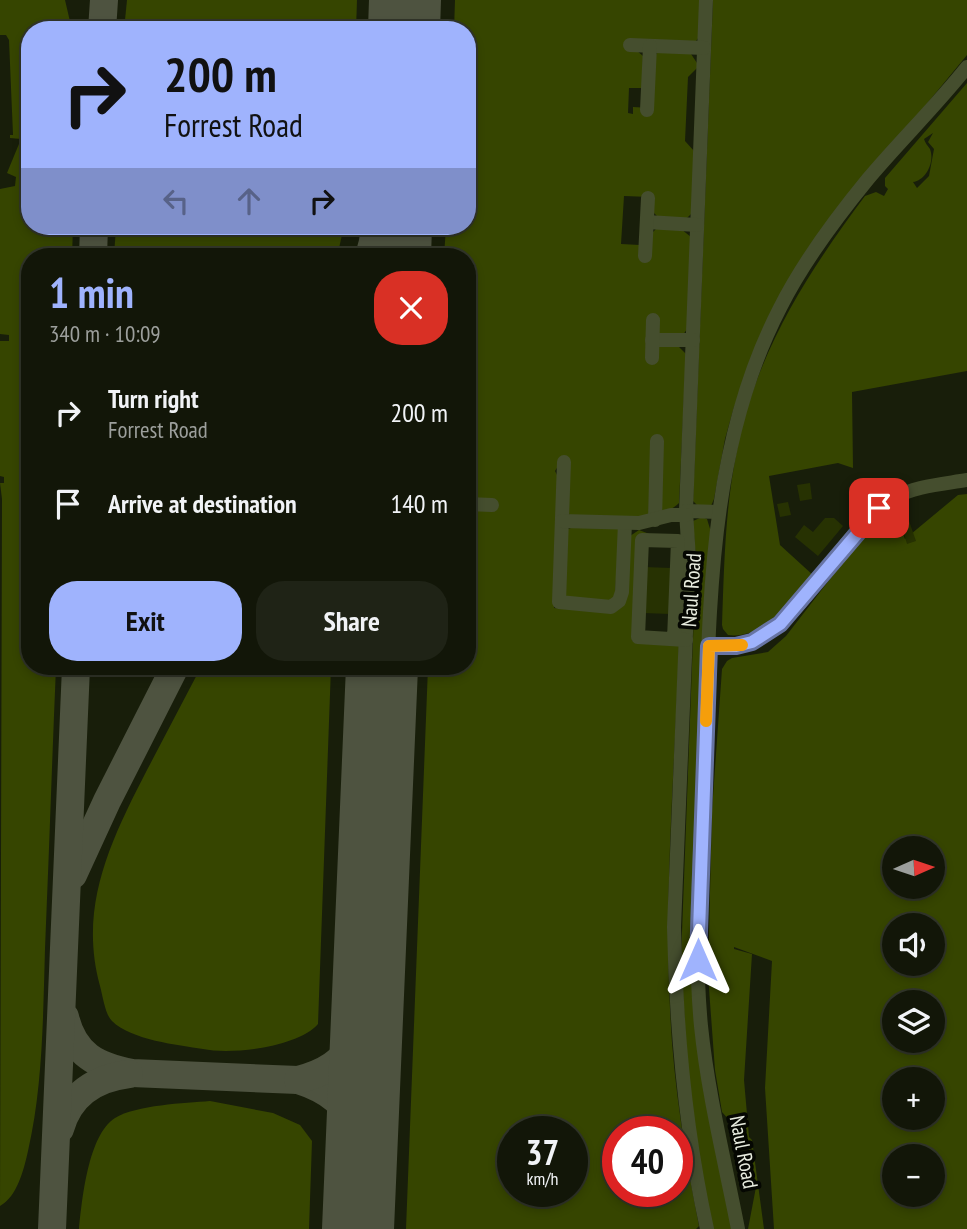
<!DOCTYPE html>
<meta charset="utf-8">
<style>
:root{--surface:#121608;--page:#1f2316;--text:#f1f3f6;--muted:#9c9f9c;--line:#313529;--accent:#9fb3fd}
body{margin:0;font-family:"PT Sans Narrow",sans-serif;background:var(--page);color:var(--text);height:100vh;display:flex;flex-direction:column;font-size:26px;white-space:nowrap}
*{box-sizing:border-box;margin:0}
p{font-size:23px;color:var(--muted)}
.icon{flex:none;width:38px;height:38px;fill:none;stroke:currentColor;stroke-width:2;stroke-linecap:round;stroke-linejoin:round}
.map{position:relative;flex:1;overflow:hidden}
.panel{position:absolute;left:21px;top:248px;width:455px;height:427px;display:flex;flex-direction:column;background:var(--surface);border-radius:28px;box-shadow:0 4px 10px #0003,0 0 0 2px var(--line)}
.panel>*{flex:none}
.hud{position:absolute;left:21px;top:21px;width:455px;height:214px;border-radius:28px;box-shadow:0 4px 10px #0003,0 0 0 2px var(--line);background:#9fb3fd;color:#111;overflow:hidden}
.needle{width:46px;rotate:87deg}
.fabs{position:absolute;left:882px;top:836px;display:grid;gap:14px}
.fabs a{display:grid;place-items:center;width:63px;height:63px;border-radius:50%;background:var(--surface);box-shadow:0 4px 10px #0003,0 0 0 2px var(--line);font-size:35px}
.speed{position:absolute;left:497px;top:1116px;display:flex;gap:14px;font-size:35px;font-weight:700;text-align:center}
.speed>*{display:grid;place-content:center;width:91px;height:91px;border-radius:50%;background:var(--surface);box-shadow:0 4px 10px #0003,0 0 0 2px var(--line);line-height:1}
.speed small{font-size:18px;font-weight:400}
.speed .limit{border:10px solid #d22;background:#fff;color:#111}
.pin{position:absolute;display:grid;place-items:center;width:60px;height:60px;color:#fff;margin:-30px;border-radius:14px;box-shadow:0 4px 10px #0006}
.me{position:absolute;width:77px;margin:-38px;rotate:0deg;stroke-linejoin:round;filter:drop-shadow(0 0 5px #0008)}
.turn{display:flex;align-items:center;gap:24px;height:147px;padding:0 28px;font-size:32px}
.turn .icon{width:91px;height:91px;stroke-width:2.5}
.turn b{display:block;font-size:49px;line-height:60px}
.lanes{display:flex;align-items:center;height:66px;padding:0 28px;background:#0003;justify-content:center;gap:35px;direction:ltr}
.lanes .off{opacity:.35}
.round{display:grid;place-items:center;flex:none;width:74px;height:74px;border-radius:28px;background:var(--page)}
.summary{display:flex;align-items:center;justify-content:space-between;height:119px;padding:0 28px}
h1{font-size:42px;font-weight:700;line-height:52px;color:var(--accent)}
.primary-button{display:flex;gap:14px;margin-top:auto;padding:14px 28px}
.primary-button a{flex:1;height:80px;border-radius:28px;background:var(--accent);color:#111;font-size:28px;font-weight:700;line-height:80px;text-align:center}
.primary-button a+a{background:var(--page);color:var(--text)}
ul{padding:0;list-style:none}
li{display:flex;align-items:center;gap:21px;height:91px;padding:0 28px}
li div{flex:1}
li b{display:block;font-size:26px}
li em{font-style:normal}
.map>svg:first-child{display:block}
.green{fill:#364500;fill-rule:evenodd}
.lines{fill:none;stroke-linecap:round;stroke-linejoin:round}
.taxiway{stroke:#4e5340;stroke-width:28}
.runway{stroke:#4e5340;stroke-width:72}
.building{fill:#273202}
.minor{stroke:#454e2e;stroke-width:14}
.route-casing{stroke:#6774a4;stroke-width:18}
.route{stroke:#9fb3fd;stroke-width:12}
.slow{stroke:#f59e0b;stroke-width:12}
.labels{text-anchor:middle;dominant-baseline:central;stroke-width:7;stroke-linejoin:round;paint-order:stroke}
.street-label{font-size:21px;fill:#e7ebde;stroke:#050702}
</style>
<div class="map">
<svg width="967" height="1229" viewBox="0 0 967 1229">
<rect width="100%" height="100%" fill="#181e0a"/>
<g class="green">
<path d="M 0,0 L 65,0 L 72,30 L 30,30 L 30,226 L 73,226 L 72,257 L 30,257 L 30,667 L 56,667 C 52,761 49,855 45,949 C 43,1016 43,1086 28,1151 C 24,1169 17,1197 0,1206 L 2,499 L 0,483 L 4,483 L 4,477 L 0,476 L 0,341 L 9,341 L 9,335 L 0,334 L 0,189 L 15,186 L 16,177 L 7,173 L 21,139 L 10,138 L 10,135 L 13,135 L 9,40 L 6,35 L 0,35 Z"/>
<path d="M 127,0 L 357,0 L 356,30 L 124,30 Z"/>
<path d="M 455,0 L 700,0 L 699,37 L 696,41 L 636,50 L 643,56 L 642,88 L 629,88 L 628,113 L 633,114 L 633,107 L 651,108 L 655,56 L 658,52 L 691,54 L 697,63 L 698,67 L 688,77 L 685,141 L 694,151 L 692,213 L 686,219 L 659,218 L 651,210 L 650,197 L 624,196 L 621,244 L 640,245 L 656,229 L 681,229 L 691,237 L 687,329 L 683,335 L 659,347 L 678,346 L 686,354 L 679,503 C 658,525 599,515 570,515 L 567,511 L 560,463 L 555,471 L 559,479 L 554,608 L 611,612 L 630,536 L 639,530 L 652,535 L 637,536 L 632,641 L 677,644 L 679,646 C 675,766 664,888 670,1009 C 673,1082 685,1154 699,1226 L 696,1229 L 406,1229 L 428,667 L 467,667 L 467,257 L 444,257 L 446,226 L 467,226 L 467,30 L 454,30 ZM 513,1132 L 572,1132 L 572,1192 L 513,1192 ZM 618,1132 L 677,1132 L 677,1192 L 618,1192 Z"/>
<path d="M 713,0 L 967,0 L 967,55 L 825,227 L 734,407 L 725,439 L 714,499 L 711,506 L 697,505 L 693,501 Z"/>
<path d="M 967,83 L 967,371 L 852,392 L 853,468 L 838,463 L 769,476 L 780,545 L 814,576 C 791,599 764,640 728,635 L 723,629 L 722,625 C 724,568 725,511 736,455 C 754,356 806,275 865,196 L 876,192 L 884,196 L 888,189 L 885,186 L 885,178 ZM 933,133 L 928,142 L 934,149 L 929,176 L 917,188 L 913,182 C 926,180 935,162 930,149 C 928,146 925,143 924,139 Z"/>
<path d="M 116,226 L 344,226 L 337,257 L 114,257 Z"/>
<path d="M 967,494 L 967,1229 L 774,1229 L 765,1088 L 772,961 L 734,947 L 734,949 L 752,954 L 744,1080 L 749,1137 L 752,1140 L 764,1229 L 748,1229 L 756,1187 L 747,1140 L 722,1112 L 715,1070 L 708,975 L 712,811 L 722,669 L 727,661 L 732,658 L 768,652 L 786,636 L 881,513 L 893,506 L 905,539 L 958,495 ZM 894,849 L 933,849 L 933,887 L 894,887 ZM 894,926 L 933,926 L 933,964 L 894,964 ZM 894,1003 L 933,1003 L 933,1041 L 894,1041 ZM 894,1080 L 933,1080 L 933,1118 L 894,1118 ZM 894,1157 L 933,1157 L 933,1195 L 894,1195 Z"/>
<path d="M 702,517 L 707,519 L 711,532 L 694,934 L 732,1229 L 713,1229 L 700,1163 L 688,1077 L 681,959 L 696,560 L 693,521 Z"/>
<path d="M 574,527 L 619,529 L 615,596 L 608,602 L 571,600 L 565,595 L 568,529 Z"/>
<path d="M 201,667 L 331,667 L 318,1024 C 298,1047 232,1055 203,1049 C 178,1045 131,1040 112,1021 C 105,1014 103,997 100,986 C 78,906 111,840 147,770 C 165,736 183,701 201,667 Z"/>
<path d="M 210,1101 L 273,1113 L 300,1125 L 312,1141 L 309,1229 L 79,1229 C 82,1200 88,1135 115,1118 C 136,1105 185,1103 210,1101 Z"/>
</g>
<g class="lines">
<g class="taxiway">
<path d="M 102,30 L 104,0"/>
<path d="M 93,257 L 94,226"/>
<path d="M 369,257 L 377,226"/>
<path d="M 73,875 L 107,801 L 175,667"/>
<path d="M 65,1017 C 74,1055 97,1066 132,1073 L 298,1080 C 332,1091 342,1103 362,1132"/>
<path d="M 298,1080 C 336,1070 342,1057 368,1031"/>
<path d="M 60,1129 C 69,1095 96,1078 129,1074"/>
<path d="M 52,1229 L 76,667"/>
</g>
<g class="runway">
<path d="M 404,30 L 405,0"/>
<path d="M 395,257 L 396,226"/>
<path d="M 358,1229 L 382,667"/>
</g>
</g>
<g class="building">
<path d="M 810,483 L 812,499 L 800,501 L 797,485 Z"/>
<path d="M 788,502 L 791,515 L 780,517 L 777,504 Z"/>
<path d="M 825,518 L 834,518 L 843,526 L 818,556 L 795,537 L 804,525 L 813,532 Z"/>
<path d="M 909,521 L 916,541 L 907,544 L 901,524 Z"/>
<path d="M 644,567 L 671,568 L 670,614 L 643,613 Z"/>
</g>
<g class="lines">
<g class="minor">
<path d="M 706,0 L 686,511 L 689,559 L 674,927 C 676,1029 685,1129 707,1229"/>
<path d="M 630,45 L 704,48"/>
<path d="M 647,110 L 650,46"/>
<path d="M 647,222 L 697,225"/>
<path d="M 645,256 L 648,198"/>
<path d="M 652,340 L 693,340"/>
<path d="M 652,358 L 653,320"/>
<path d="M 564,462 L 559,602 L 611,607 L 619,601 L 622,592 L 625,523"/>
<path d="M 467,504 L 492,505"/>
<path d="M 686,511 L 719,512"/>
<path d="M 655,520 L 657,441"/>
<path d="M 562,521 L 639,523 L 671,515 L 686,515"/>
<path d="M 674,639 L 678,541 L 642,540 L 638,637 L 686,640"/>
<path d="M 708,646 C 723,646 738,648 751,642 C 808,620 840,529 894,498 C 914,486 944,484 967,480"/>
<path d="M 738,1229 C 725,1162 708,1095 701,1026 C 693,942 700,856 704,771 C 710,614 706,451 780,308 C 803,262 836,218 868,179 C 900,141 936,106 967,67"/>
</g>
</g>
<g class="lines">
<g class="route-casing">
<path id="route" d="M 698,960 L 709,646 L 736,646 L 752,642 L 780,624 L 879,508"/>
</g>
<use href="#route" class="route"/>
<path class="slow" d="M 706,721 L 709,646 L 742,645"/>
</g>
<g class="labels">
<g class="street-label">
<text transform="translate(691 590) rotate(-86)">Naul Road</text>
<text transform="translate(744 1152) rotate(79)">Naul Road</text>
</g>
</g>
</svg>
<div class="fabs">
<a><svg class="needle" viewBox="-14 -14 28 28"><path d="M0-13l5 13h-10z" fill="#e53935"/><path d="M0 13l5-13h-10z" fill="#9c9f9c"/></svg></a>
<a><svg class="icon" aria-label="sound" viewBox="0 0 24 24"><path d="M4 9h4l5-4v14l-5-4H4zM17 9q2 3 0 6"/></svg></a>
<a><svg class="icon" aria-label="layers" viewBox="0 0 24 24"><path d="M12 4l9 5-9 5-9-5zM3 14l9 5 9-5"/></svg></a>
<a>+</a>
<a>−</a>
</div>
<div class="speed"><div>37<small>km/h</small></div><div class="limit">40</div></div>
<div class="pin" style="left:879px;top:508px;background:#d93025"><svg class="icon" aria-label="arrive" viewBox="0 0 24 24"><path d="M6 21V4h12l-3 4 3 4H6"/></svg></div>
<svg class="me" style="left:698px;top:960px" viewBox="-20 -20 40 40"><path d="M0-17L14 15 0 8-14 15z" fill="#9fb3fd" stroke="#fff" stroke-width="4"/></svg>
<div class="hud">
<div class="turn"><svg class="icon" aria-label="right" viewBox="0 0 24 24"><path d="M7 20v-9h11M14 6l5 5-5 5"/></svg><div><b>200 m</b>Forrest Road</div></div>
<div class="lanes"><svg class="icon off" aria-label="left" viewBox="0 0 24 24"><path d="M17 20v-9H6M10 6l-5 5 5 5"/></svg><svg class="icon off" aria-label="ahead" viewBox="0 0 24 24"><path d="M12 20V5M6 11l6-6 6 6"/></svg><svg class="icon" aria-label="right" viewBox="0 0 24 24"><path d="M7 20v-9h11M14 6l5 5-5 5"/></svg></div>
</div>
<section class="panel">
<div class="summary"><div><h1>1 min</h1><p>340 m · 10:09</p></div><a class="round" style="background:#d93025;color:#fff"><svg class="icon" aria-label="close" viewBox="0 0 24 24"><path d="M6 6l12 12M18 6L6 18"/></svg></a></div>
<ul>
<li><svg class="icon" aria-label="right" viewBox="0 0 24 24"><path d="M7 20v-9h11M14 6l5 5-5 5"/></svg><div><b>Turn right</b><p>Forrest Road</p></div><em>200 m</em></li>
<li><svg class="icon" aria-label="arrive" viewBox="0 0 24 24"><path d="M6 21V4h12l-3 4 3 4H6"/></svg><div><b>Arrive at destination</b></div><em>140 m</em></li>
</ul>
<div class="primary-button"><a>Exit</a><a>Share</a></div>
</section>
</div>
